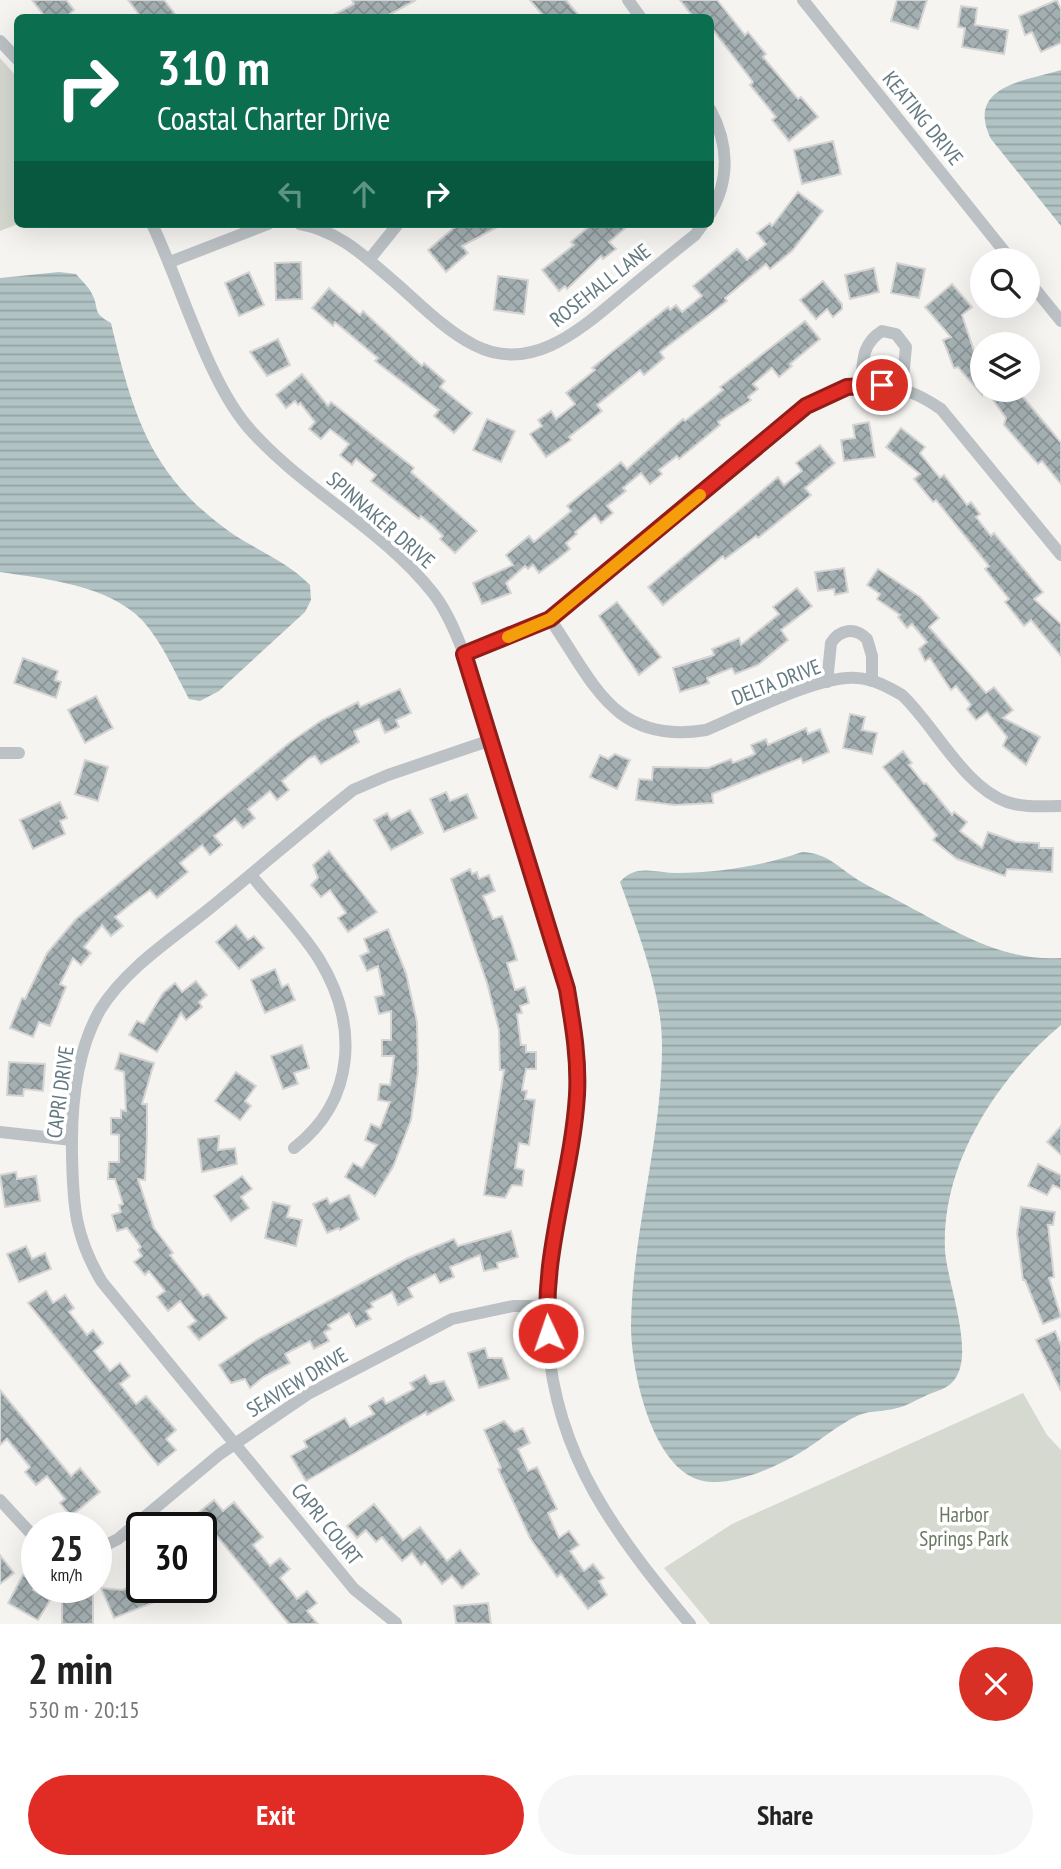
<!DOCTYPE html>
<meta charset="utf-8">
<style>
:root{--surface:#fff;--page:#f6f6f6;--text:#222;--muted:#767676;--accent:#e12c25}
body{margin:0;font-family:"PT Sans Narrow",sans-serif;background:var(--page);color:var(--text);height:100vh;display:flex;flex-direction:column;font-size:26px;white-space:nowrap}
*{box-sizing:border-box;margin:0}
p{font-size:23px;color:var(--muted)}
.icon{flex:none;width:38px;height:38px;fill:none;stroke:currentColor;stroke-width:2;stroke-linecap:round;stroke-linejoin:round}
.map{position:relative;height:1624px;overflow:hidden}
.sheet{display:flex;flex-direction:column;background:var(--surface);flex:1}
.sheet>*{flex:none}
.banner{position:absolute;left:14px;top:14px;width:700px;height:214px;border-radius:10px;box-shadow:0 7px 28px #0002;background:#0b6e4f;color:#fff;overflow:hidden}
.controls{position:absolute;left:970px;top:248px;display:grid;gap:14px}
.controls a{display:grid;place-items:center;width:70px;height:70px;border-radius:50%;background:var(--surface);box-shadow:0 7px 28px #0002;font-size:35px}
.speed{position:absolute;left:21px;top:1512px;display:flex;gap:14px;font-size:35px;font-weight:700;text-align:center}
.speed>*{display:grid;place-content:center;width:91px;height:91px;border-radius:50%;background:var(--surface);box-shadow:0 7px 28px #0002;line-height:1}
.speed small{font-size:18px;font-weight:400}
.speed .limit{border:4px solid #111;border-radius:10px;background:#fff;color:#111}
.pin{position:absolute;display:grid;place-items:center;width:60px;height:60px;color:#fff;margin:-30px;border:4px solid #fff;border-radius:50%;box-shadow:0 2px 7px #0007}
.me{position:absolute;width:77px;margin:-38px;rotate:357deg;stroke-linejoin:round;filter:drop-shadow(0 0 5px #0008)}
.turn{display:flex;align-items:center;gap:24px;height:147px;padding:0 28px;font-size:32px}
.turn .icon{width:91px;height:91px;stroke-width:2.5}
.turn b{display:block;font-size:49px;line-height:60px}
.lanes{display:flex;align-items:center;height:66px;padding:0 28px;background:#0003;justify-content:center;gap:35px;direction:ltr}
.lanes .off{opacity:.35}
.round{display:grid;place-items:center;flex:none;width:74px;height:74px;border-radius:37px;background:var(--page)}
.headline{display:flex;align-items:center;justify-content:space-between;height:119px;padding:0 28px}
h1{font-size:42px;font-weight:700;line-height:52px}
.button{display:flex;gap:14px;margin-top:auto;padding:14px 28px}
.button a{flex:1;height:80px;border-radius:42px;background:var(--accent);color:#fff;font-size:28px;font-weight:700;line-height:80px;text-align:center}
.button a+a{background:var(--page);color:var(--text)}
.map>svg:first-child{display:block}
.green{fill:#d5d9d0}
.water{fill:url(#water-rules)}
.building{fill:url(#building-cross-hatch);stroke:#d6d5d4;stroke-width:2}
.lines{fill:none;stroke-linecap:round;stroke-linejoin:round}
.minor{stroke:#bbc1c4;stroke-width:12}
.route-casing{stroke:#921d18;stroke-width:18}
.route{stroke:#e12c25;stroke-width:12}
.slow{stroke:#f59e0b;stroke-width:12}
.labels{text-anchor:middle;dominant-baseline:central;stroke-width:7;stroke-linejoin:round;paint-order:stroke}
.street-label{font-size:21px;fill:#647a82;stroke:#fff}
.park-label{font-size:21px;fill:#6b7963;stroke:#fff}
</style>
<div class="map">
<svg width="1061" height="1624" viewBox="0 0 1061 1624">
<defs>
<pattern id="water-rules" width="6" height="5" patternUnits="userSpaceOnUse" patternTransform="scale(1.75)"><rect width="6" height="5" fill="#b2c3c4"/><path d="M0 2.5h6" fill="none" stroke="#94a3a5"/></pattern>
<pattern id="building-cross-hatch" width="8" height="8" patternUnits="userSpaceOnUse" patternTransform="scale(1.75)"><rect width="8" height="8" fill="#a4afb2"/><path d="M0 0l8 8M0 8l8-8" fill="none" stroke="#899396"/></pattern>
</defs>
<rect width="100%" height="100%" fill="#f5f4f1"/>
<g class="green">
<path d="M 0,58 L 17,77 L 18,224 L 0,231 Z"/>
<path d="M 1023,1393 L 1047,1435 L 1061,1450 L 1061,1624 L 710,1624 L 664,1568 L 732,1524 Z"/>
</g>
<g class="water">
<path d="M 1061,70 L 1061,226 L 991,139 C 965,86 1025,81 1061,70 Z"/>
<path d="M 59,272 L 76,274 C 81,280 89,287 92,294 C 100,309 91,312 111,323 C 133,414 149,474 230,532 C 256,550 288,562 310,585 L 311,600 L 305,612 L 219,691 L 200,701 L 189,699 C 175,673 163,643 142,620 C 108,585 46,579 0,572 L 0,278 Z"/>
<path d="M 802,852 C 827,853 838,867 858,880 C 873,889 890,896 906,905 C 955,931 1003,962 1061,958 L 1061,1025 C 997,1078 941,1164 945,1250 C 947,1283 975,1351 955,1379 C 949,1388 937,1391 927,1395 C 918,1399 907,1406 897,1408 C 884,1412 872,1410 859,1415 C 837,1425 819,1442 798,1454 C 775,1467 740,1483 712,1482 C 653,1481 631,1370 631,1326 C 632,1234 662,1139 662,1046 C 662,992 638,932 620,882 C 625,876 630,873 638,871 C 651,869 664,873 677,873 C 718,873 763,866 802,852 Z"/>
</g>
<g class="building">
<path d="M 32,0 L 66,0 L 74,10 L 65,18 L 46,18 Z"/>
<path d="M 128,0 L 164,0 L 178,18 L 142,18 Z"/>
<path d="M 352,0 L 416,0 L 383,18 L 328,18 L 354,4 Z"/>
<path d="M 530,0 L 566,0 L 581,18 L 545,18 Z"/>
<path d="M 680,0 L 717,0 L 745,35 L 748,32 L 766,54 L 763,57 L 798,99 L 801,97 L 818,117 L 789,141 L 772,120 L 776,117 L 750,85 L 753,82 L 710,26 L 710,18 L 694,18 Z"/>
<path d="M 897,0 L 927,0 L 918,29 L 891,21 Z"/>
<path d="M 1057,0 L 1061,10 L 1061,43 L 1041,52 L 1032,32 L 1025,35 L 1019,16 Z"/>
<path d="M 961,6 L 977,8 L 975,25 L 1008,30 L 1004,54 L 962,47 L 965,28 L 958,27 Z"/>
<path d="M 833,141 L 841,174 L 802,184 L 794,150 Z"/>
<path d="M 798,192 L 823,211 L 792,251 L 770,269 L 766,264 L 725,298 L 727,301 L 660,352 L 664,358 L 644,375 L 640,370 L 597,405 L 602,411 L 569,437 L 571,440 L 546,457 L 530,434 L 542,426 L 538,420 L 551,411 L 556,419 L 575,404 L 566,393 L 595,370 L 592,368 L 668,307 L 670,310 L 676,305 L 682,312 L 702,296 L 693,286 L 737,249 L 747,260 L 766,244 L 757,233 L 770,223 L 772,226 Z"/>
<path d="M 458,224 L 503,224 L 462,246 L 468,253 L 446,272 L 428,250 Z"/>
<path d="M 592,224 L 630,224 L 609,242 L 616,249 L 603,259 L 601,256 L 567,289 L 565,286 L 559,291 L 542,270 L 574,245 L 571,242 Z"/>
<path d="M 301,262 L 302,299 L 276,300 L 275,263 Z"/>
<path d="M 897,263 L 925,269 L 919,298 L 891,293 Z"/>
<path d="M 874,268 L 879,292 L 850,299 L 845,275 Z"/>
<path d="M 249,272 L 264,305 L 239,316 L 225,283 Z"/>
<path d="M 498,276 L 528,280 L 524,314 L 494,310 Z"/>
<path d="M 823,281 L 842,304 L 842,309 L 833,317 L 827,309 L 816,319 L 800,300 Z"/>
<path d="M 952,284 L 972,307 L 962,315 L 982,375 L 982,395 L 958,367 L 954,368 L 943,340 L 951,337 L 925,307 Z"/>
<path d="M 329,288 L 360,315 L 363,311 L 422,366 L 424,363 L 445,381 L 440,387 L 472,413 L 454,433 L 434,416 L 439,410 L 375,361 L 378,358 L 335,322 L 333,326 L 312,308 Z"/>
<path d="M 805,321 L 820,339 L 790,364 L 792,366 L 779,377 L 772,368 L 753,384 L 758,389 L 748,397 L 751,400 L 718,422 L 720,425 L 679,459 L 677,456 L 659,470 L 662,474 L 650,484 L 641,473 L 623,488 L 626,491 L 607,506 L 613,513 L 601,523 L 595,515 L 575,532 L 577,534 L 566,543 L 570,549 L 559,558 L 539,573 L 533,565 L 528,569 L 525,566 L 506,583 L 511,593 L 482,604 L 473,583 L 513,565 L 506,555 L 529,536 L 534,542 L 571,511 L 567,506 L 621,462 L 627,469 L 683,419 L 685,421 L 723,390 L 720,387 Z"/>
<path d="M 278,339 L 290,365 L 267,376 L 250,352 Z"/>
<path d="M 302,374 L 328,406 L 331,402 L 414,468 L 411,472 L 477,531 L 455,553 L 440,539 L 443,536 L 434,527 L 421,516 L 419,519 L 371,481 L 376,475 L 356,459 L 352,465 L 340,455 L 349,444 L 330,429 L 321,439 L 309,429 L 315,422 L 300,403 L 298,405 L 295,401 L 286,408 L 276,395 Z"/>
<path d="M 986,390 L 1017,390 L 1049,428 L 1061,443 L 1061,484 L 1042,461 L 1038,464 L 1004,425 L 1006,418 Z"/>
<path d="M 487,419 L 515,431 L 501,462 L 473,450 Z"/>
<path d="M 869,422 L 875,457 L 844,461 L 841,440 L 855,438 L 853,425 Z"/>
<path d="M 901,428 L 925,447 L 920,453 L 935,472 L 940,478 L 944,475 L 967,505 L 971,502 L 980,514 L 976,517 L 991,536 L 994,533 L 1043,592 L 1034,599 L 1061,624 L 1061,656 L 1031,620 L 1024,626 L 1005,602 L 1009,599 L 985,569 L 989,566 L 936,500 L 933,502 L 914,479 L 920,474 L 886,447 Z"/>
<path d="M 820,445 L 835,463 L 805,488 L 811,495 L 758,538 L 756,536 L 725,559 L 723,556 L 663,605 L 648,587 L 778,477 L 784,485 L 802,471 L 796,463 Z"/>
<path d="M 844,568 L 848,592 L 835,595 L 834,589 L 818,591 L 815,572 Z"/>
<path d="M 878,569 L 920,597 L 939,618 L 929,627 L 986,693 L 994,687 L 1013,710 L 1003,718 L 1040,737 L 1026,765 L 1003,746 L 1007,737 L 987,712 L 976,720 L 967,709 L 971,705 L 956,686 L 951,690 L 930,658 L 925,661 L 919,649 L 927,642 L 912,624 L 907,628 L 898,617 L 900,615 L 877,599 L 880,594 L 867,585 Z"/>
<path d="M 797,588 L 812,606 L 781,630 L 788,640 L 758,665 L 735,674 L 732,668 L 707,678 L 709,683 L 680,692 L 673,668 L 714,655 L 712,649 L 739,638 L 741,645 L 779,614 L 773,607 Z"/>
<path d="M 617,602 L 661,657 L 639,675 L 599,616 Z"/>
<path d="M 23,658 L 58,671 L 55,680 L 61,682 L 56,698 L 14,683 Z"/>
<path d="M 400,689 L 411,713 L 396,720 L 399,727 L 385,733 L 379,719 L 354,731 L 359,742 L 321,764 L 315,756 L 309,758 L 282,781 L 289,790 L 277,800 L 270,791 L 248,809 L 255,818 L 243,828 L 235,819 L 214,836 L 222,845 L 210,855 L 202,845 L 180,863 L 188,872 L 157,898 L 150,890 L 136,900 L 115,917 L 123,926 L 111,936 L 102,925 L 84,947 L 91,953 L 81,965 L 73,958 L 60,984 L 66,987 L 50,1026 L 39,1022 L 33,1037 L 10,1028 L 22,998 L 25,999 L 47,953 L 76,919 L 289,743 L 322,720 L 358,702 L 360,707 Z"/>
<path d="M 96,696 L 113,728 L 85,743 L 68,710 Z"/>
<path d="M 850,714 L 865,717 L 862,730 L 877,733 L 872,754 L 843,748 Z"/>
<path d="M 806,728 L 808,734 L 820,729 L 829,752 L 803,763 L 801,758 L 712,794 L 713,803 L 674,805 L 636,800 L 639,779 L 652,780 L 653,767 L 708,768 L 731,759 L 733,763 L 755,754 L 751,745 L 766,739 L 768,745 Z"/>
<path d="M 903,751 L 912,763 L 909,765 L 924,784 L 926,783 L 952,815 L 954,812 L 967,822 L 960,831 L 982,848 L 988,832 L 1016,842 L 1039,843 L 1039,848 L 1053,848 L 1052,872 L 1007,869 L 1005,876 L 957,859 L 933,840 L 937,835 L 883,767 Z"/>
<path d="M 615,754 L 630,760 L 617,789 L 590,777 L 600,755 L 608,759 Z"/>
<path d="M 85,760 L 108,767 L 98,801 L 75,794 Z"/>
<path d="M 446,792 L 450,801 L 467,794 L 477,818 L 444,832 L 430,799 Z"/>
<path d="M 60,802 L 67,818 L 60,821 L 65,834 L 33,849 L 20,820 Z"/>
<path d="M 410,810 L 423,833 L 391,850 L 374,820 L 387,813 L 391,820 Z"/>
<path d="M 329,851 L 377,912 L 348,932 L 338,918 L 346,913 L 330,890 L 321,897 L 311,885 L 318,878 L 313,865 Z"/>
<path d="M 470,869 L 472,874 L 477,872 L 479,879 L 489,875 L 495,891 L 483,896 L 493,919 L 502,916 L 511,941 L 517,960 L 507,963 L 515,990 L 525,987 L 529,1003 L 520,1006 L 522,1013 L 517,1014 L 521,1045 L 526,1045 L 526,1052 L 536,1052 L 536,1069 L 526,1069 L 522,1090 L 527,1091 L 525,1099 L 535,1100 L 529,1145 L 519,1143 L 515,1168 L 524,1170 L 522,1186 L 512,1185 L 505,1198 L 484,1195 L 504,1070 L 500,1070 L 499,1030 L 487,983 L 451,879 Z"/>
<path d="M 236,925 L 248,940 L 254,936 L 264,948 L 239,969 L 216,942 Z"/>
<path d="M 388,929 L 406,973 L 417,1022 L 418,1071 L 411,1120 L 393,1167 L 375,1196 L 345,1177 L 353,1163 L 362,1168 L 377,1145 L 365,1140 L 371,1124 L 380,1128 L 390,1102 L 378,1100 L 380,1084 L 390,1085 L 394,1056 L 382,1056 L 382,1040 L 391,1040 L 391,1011 L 379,1014 L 375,997 L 384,995 L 378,966 L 367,971 L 360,956 L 369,952 L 364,939 Z"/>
<path d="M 275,969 L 282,987 L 288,984 L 295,1000 L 265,1013 L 251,980 Z"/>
<path d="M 196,981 L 207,995 L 199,1002 L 202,1007 L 186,1020 L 181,1013 L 157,1052 L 129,1035 L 137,1021 L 144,1024 L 163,993 L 175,983 L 182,992 Z"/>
<path d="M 302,1045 L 309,1068 L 294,1073 L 298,1084 L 283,1089 L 271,1056 Z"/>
<path d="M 120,1053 L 154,1063 L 142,1104 L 147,1104 L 147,1135 L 145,1180 L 138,1179 L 154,1228 L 173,1253 L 170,1255 L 203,1297 L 208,1294 L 227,1318 L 199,1340 L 188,1327 L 196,1321 L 180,1301 L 168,1311 L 157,1297 L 165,1291 L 149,1271 L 145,1275 L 134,1262 L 142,1256 L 138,1250 L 141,1247 L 127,1228 L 117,1231 L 112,1215 L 121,1212 L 119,1205 L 123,1204 L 115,1179 L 108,1179 L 109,1162 L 119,1162 L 119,1135 L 111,1134 L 111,1118 L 121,1118 L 121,1110 L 126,1111 L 124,1072 L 115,1069 Z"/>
<path d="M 9,1062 L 45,1064 L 43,1091 L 24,1089 L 23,1096 L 7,1095 Z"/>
<path d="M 236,1072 L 256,1086 L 245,1101 L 251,1106 L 240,1120 L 215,1101 Z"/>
<path d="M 1061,1126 L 1061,1155 L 1047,1142 Z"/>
<path d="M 219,1136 L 218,1150 L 235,1148 L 237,1164 L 202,1172 L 198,1139 Z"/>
<path d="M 1038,1164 L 1061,1175 L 1061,1189 L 1053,1185 L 1047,1195 L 1028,1186 Z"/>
<path d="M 16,1172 L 17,1179 L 36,1176 L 40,1201 L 5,1207 L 0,1175 Z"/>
<path d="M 242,1176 L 252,1189 L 241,1197 L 249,1208 L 231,1221 L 214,1196 Z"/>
<path d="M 349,1195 L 359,1219 L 340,1230 L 339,1228 L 327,1233 L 313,1204 L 327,1198 L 330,1204 Z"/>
<path d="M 273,1202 L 290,1206 L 287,1217 L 302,1220 L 296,1246 L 265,1238 Z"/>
<path d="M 1021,1207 L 1055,1212 L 1053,1225 L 1048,1225 L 1054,1277 L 1049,1278 L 1061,1317 L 1043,1324 L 1025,1280 L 1023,1280 L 1017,1233 Z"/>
<path d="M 511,1231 L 518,1257 L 497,1263 L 498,1268 L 484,1271 L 480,1255 L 450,1267 L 454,1277 L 440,1283 L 435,1274 L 408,1288 L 413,1297 L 398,1305 L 392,1292 L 371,1303 L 373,1307 L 366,1311 L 371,1319 L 356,1327 L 349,1313 L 328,1325 L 331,1329 L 324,1332 L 329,1341 L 314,1349 L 310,1341 L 285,1354 L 290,1363 L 263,1377 L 250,1388 L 245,1379 L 231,1383 L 219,1365 L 258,1339 L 408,1258 L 454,1239 L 458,1246 Z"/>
<path d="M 26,1246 L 32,1259 L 45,1253 L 51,1269 L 19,1282 L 7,1254 Z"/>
<path d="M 46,1291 L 53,1303 L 65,1295 L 74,1308 L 69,1312 L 87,1335 L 93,1330 L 103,1343 L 94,1351 L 110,1371 L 120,1363 L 130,1376 L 120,1384 L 136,1404 L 146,1396 L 176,1430 L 166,1439 L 176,1450 L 158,1465 L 28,1303 Z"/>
<path d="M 1055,1331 L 1061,1345 L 1061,1391 L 1036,1340 Z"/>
<path d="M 485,1348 L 488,1358 L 502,1358 L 509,1379 L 479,1388 L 468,1353 Z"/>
<path d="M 425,1375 L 430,1384 L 444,1381 L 454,1400 L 427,1415 L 426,1412 L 306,1481 L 291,1456 L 307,1447 L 304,1441 L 345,1418 L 350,1427 L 374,1414 L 369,1406 L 383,1398 L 386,1404 L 414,1389 L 410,1383 Z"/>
<path d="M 0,1390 L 71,1476 L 80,1468 L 100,1492 L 71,1516 L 60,1503 L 65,1499 L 47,1476 L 36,1485 L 25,1472 L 30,1467 L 7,1439 L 0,1445 Z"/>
<path d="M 504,1421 L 514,1432 L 523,1428 L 530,1443 L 518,1449 L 528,1471 L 537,1467 L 557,1509 L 548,1513 L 559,1538 L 569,1531 L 579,1545 L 570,1551 L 584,1571 L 593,1564 L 604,1578 L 599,1581 L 607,1595 L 588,1609 L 561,1574 L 557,1577 L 530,1538 L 498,1469 L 501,1468 L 484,1430 Z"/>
<path d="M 214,1500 L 223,1511 L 234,1502 L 253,1525 L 263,1537 L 253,1545 L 270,1566 L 280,1558 L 290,1569 L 280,1578 L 297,1599 L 307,1591 L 317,1603 L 307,1611 L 318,1624 L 289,1624 L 198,1513 Z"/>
<path d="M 374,1504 L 403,1540 L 420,1527 L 447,1561 L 460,1550 L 479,1574 L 462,1588 L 452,1576 L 442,1584 L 425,1562 L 421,1565 L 412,1553 L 402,1561 L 382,1537 L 376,1542 L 366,1530 L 357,1538 L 347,1526 Z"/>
<path d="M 0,1555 L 14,1573 L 0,1584 Z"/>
<path d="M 23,1575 L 37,1583 L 33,1590 L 50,1600 L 38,1620 L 8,1603 Z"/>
<path d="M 142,1582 L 142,1587 L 176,1587 L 162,1599 L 114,1618 L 101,1588 L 122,1590 Z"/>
<path d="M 62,1593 L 93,1594 L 93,1624 L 62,1624 Z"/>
<path d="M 488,1603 L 491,1624 L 456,1623 L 454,1606 Z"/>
</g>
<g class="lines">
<g class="minor">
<path d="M 628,0 L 641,18"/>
<path d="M 803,0 L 1012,261"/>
<path d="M 0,41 L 18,60"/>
<path d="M 710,109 C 729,144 730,180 710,214"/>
<path d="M 152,224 C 180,282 207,379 247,426 C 301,489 381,527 433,593 C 447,611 456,633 464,654 L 567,989 C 572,1015 578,1041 578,1068 C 579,1139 556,1212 547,1283 C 544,1302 547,1322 548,1341 C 556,1458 618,1537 690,1624"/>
<path d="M 300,224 C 338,231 362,254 390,278 C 417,301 443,329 474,345 C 532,375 582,328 624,293 C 648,273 671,254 695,235 L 703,224"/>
<path d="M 369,260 L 398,224"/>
<path d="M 170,262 L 268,224"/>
<path d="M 1027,279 L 1061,321"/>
<path d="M 861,385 C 863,363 861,344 882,331 L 896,334 L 906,347 L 902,388"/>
<path d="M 550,619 C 594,683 614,745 706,730 C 742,715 821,674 857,678 C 874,679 888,687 902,695 C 935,726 964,787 1007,802 C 1024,808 1043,806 1061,806"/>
<path d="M 464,654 L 550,619 L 806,406 C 855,378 893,376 941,409 L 1061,555"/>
<path d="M 827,682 L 831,643 C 840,629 855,627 867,639 L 872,656 L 872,681"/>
<path d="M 0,753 L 19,753"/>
<path d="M 251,875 C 273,902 300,929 319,959 C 359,1024 356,1100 294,1148"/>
<path d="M 0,1132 L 72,1140"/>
<path d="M 0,1500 L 37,1540"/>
<path d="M 96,1550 L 118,1539 L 220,1454 L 308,1394 L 452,1319 L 513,1306 L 546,1306"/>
<path d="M 396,1623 L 354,1589 L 102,1282 C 75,1237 73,1206 72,1155 C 71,1108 76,1052 100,1010 C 126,968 172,939 209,909 C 257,870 304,829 353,790 L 388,775 L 491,740"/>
</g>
</g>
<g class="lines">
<g class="route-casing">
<path id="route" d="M 548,1333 C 542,1252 572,1175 577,1095 C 579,1059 573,1025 567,989 L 464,654 L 550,619 L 806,406 L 847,387 L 882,385"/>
</g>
<use href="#route" class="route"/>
<path class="slow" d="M 508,637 L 550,619 L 700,495"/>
</g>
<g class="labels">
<g class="street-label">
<text transform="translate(923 118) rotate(51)">KEATING DRIVE</text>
<text transform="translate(600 285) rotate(-38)">ROSEHALL LANE</text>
<text transform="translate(381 520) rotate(41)">SPINNAKER DRIVE</text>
<text transform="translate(776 682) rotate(-21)">DELTA DRIVE</text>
<text transform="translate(60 1092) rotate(-82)">CAPRI DRIVE</text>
<text transform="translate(297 1382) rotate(-31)">SEAVIEW DRIVE</text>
<text transform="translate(327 1524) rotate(51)">CAPRI COURT</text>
</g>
<g class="park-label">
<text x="964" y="1514">Harbor<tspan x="964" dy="24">Springs Park</tspan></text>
</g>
</g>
</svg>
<div class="controls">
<a><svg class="icon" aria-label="search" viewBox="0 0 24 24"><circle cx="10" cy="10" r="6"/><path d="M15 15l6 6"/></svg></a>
<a><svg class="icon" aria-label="layers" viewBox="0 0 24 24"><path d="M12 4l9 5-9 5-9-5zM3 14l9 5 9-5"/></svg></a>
</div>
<div class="speed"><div>25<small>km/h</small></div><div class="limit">30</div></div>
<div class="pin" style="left:882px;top:385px;background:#d93025"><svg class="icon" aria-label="arrive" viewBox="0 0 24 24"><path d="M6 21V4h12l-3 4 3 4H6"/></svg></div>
<svg class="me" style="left:548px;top:1333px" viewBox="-20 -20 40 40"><circle r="17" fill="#e12c25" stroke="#fff" stroke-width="3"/><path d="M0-11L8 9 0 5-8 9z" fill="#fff"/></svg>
<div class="banner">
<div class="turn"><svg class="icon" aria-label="right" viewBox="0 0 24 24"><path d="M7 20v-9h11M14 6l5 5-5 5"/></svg><div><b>310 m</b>Coastal Charter Drive</div></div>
<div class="lanes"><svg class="icon off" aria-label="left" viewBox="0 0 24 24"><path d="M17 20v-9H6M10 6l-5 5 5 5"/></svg><svg class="icon off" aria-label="ahead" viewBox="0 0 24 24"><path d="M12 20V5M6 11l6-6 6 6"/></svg><svg class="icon" aria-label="right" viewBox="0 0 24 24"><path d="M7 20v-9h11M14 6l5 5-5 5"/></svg></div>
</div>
</div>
<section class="sheet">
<div class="headline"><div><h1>2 min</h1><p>530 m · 20:15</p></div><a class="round" style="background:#d93025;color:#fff"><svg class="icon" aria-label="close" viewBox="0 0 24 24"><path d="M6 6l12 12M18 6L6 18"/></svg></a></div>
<div class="button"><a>Exit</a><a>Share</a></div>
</section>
